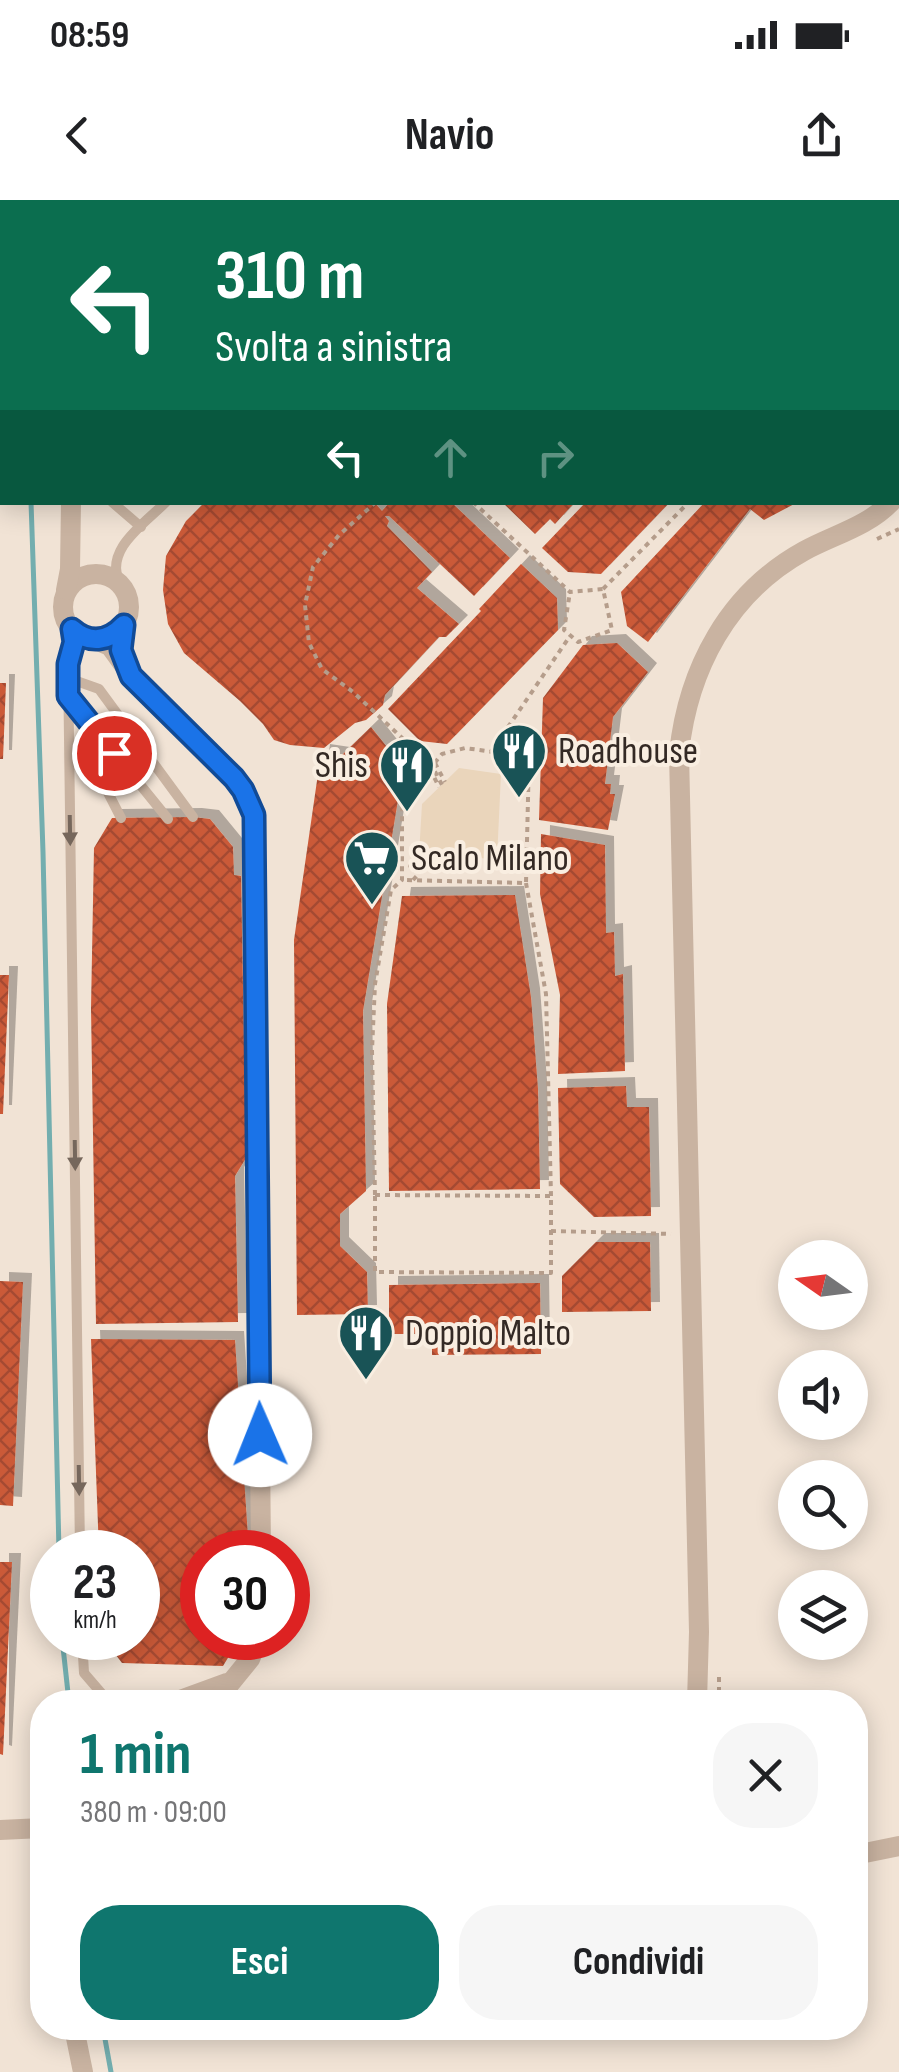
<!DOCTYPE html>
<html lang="it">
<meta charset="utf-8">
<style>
:root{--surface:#fff;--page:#f6f6f6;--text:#202124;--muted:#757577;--accent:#0f766e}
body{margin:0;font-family:"Sofia Sans Condensed",sans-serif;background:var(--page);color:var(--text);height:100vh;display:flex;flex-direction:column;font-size:38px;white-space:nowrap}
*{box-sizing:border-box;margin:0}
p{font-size:32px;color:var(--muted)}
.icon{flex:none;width:55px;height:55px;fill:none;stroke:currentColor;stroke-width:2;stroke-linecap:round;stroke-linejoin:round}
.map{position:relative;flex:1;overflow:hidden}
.panel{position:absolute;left:30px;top:1490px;width:838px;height:350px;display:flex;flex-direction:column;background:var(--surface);border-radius:40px;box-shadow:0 5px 25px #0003}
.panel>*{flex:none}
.guide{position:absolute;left:0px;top:0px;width:900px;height:305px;box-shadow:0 5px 25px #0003;background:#0b6e4f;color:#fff;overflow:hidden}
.needle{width:65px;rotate:284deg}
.tools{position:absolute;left:778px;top:1040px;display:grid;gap:20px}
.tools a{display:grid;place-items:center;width:90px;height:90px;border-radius:50%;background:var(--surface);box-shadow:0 5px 25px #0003;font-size:50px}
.speed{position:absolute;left:30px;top:1330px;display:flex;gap:20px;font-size:50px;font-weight:700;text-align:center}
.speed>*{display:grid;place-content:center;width:130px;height:130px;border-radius:50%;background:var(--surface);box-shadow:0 5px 25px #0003;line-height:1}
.speed small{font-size:25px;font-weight:400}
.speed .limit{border:15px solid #d22;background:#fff;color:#111}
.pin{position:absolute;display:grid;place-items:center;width:85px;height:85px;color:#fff;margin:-42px;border:5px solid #fff;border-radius:50%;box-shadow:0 2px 10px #0007}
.me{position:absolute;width:110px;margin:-55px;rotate:359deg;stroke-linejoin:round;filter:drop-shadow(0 0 8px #0008)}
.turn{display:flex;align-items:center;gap:35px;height:210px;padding:0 50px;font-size:45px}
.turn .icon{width:130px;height:130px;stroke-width:2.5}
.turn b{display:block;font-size:70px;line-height:85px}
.lanes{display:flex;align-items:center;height:95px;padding:0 50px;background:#0003;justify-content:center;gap:50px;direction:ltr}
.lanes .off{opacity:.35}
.round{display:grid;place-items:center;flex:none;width:105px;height:105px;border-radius:40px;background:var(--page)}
.overview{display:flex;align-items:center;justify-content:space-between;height:170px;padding:0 50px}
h1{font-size:60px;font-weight:700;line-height:75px;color:var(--accent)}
.cta{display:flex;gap:20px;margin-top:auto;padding:20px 50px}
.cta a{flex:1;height:115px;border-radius:40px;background:var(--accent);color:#fff;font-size:40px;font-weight:700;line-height:115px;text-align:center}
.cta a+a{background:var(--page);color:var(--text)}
.status{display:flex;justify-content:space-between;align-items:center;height:70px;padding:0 50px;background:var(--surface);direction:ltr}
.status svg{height:28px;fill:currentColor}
header{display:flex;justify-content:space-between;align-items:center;height:130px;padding:0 50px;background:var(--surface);font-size:45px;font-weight:700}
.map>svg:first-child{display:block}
.plaza{fill:#ead5bb}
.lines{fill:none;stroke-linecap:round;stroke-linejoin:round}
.stream{stroke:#73aeaf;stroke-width:5}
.building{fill:url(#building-cross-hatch);filter:url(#shadow)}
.path{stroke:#b59d8b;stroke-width:4;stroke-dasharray:5 5;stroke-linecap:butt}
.lane{stroke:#c9b3a1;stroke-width:10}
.street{stroke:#c9b3a1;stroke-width:20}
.oneway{fill:#76675c}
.route-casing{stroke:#114b97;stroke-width:25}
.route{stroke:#1a73e8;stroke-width:18}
.labels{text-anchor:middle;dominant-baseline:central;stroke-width:8;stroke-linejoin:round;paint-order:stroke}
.poi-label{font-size:38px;fill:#332924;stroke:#f9eee1;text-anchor:start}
</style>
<div class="status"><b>08:59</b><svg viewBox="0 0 49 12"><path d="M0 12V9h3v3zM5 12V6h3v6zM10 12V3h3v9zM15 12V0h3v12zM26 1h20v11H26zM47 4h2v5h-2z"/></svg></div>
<header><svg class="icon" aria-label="back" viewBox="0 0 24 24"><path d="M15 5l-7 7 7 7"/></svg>Navio<svg class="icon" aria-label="share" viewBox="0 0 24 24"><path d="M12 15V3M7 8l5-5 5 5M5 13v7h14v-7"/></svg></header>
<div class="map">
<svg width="899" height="1872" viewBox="0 0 899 1872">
<defs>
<pattern id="building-cross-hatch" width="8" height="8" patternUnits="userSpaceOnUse" patternTransform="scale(2.5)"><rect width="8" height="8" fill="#cb5a39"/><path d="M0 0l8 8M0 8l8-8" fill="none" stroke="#a54a30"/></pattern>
<filter id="shadow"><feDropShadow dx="9" dy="-9" stdDeviation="0" flood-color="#0004"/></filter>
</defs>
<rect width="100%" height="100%" fill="#f1e3d5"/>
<path class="plaza" d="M 459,568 L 501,574 L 497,659 L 419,655 L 422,604 Z"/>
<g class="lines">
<g class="stream">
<path d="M 0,233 L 2,233"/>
<path d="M 31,302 L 43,652 L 59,1352"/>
<path d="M 62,1438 L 69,1502"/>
<path d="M 103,1828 L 111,1872"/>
</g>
</g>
<g class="building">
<path d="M 205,302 L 374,302 L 382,311 L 390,302 L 451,302 L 510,358 L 474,396 L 389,316 L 385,316 L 389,321 L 387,326 L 432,372 L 417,388 L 459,424 L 446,437 L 439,437 L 385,495 L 383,505 L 366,520 L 355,523 L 324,548 L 290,545 L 274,540 L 263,524 L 240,501 L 184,453 L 168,424 L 163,390 L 166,356 L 186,321 Z"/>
<path d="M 502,302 L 575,302 L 555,324 L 550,319 L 535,334 Z"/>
<path d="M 586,302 L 670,302 L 601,374 L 568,372 L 542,348 Z"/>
<path d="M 705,302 L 798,302 L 764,320 L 750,309 L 648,442 L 627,426 L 621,392 Z"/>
<path d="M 521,364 L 557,398 L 558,430 L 447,544 L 420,541 L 388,509 L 481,411 L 479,409 Z"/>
<path d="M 617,443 L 648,472 L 613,517 L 605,584 L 611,584 L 610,594 L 615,594 L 608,630 L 539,620 L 543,498 L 583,445 Z"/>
<path d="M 0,483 L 6,483 L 3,559 L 0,559 Z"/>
<path d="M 371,527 L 399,562 L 401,582 L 363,811 L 366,991 L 340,1014 L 340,1046 L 367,1072 L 368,1114 L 297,1115 L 294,740 L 321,553 L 341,556 Z"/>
<path d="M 193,617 L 210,619 L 233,647 L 234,675 L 241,676 L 246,958 L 235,976 L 238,1122 L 96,1124 L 91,808 L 94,648 L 112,618 Z"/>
<path d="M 541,634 L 605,645 L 606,733 L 614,732 L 615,776 L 623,774 L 625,871 L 558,874 L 560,795 L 540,694 Z"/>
<path d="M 515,695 L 531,797 L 538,889 L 540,989 L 389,991 L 387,804 L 402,696 Z"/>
<path d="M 0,775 L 9,775 L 3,914 L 0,914 Z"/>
<path d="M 626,886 L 627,907 L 649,907 L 651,1016 L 594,1017 L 560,984 L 558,888 Z"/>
<path d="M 596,1042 L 650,1042 L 651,1111 L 562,1112 L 562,1076 Z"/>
<path d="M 0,1081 L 23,1082 L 13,1306 L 0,1305 Z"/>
<path d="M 540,1083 L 541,1154 L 432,1155 L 432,1134 L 389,1134 L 389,1085 Z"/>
<path d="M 91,1139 L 235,1140 L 249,1352 L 202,1352 L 202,1438 L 240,1438 L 223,1466 L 122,1463 L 103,1438 L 138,1438 L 138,1352 L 99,1352 Z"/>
<path d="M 0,1362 L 12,1362 L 3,1555 L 0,1554 Z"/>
</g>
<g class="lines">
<g class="path">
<path d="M 737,0 L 739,2"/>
<path d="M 898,96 L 899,94"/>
<path d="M 376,302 L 339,335 L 313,367 L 305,405 L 309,443 L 322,469 L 353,492 L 432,566 L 442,585"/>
<path d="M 473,302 L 570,392 L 603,389 L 612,430 L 578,442 L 564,430 L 570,392"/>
<path d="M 877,339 L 899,329"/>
<path d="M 603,389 L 689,302"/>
<path d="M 491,552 L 570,436"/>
<path d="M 435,563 L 445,582"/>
<path d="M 430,569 L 439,587"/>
<path d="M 422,663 L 430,656"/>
<path d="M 413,680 L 423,669 L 415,660 L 410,666 L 415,671"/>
<path d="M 526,683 L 546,794 L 551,996"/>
<path d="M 375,995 L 372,850 L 375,784 L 391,690 L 402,680 L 402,603 L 442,554 L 465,548 L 529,557 L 526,683 L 402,680"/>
<path d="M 375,995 L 551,996 L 551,1073 L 375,1072 Z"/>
<path d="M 551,1031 L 671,1034"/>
<path d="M 719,1502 L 719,1477"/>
</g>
<g class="lane">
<path d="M 769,0 L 771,2"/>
<path d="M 175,2 L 177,0"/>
<path d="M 464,2 L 467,0"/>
<path d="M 898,74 L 899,72"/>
<path d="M 898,117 L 899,116"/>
<path d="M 898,133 L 899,136"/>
<path d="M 898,153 L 899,151"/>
<path d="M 112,302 L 141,327"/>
<path d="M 120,384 C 103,350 144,324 166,302"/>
<path d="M 72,429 L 74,443 L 68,464 L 80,1352"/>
<path d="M 68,478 L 99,489 L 193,617"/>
<path d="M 69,497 L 168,619"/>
<path d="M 70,543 L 102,581 L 121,618"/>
<path d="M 82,1438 L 84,1473 L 109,1502"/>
</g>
<g class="street">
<path d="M 11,0 L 12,2"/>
<path d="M 703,0 L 706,2"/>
<path d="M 110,2 L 111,0"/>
<path d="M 898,225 L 899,230"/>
<circle cx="96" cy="407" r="33"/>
<path d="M 66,390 L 70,369 L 71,302"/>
<path d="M 96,440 L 110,446 L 138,485 L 234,579 L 243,590 L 254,615 L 261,1352"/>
<path d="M 175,1502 L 227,1483"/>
<path d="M 215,1502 L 250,1459 L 259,1438"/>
<path d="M 697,1502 L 699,1432 L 679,553 C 688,469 728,393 804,351 C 833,335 867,327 891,302"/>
<path d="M 0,1630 L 42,1628"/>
<path d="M 855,1655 L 899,1646"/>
<path d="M 74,1828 L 83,1872"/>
</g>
</g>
<defs><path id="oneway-solid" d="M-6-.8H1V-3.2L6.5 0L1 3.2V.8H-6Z" transform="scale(2.5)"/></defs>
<g class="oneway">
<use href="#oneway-solid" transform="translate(70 630) rotate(89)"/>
<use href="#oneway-solid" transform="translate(75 955) rotate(89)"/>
<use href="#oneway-solid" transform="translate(79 1280) rotate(89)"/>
</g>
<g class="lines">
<g class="route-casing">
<path id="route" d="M 114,553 L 68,496 L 68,464 L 74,442 L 72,429 C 89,444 108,442 124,425 L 121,450 L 131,476 L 234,578 L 243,590 L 254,615 L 260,1235"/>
</g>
<use href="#route" class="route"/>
</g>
<defs>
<g id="restaurant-pin" transform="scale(2.875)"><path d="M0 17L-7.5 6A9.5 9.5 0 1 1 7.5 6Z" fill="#195356" stroke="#f9eee1"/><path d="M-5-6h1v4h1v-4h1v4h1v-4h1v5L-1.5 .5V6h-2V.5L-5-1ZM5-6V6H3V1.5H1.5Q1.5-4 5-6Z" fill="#fff"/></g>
<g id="supermarket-pin" transform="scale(2.875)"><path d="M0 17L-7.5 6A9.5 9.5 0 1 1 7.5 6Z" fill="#195356" stroke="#f9eee1"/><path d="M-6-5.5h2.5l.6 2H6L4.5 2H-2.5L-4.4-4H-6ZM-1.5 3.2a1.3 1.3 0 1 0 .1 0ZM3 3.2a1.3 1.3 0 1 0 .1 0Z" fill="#fff"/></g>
</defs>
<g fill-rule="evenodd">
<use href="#restaurant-pin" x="519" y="551"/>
<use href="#restaurant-pin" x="407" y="565"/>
<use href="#supermarket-pin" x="372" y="658"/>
<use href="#restaurant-pin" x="366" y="1133"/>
</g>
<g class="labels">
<g class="poi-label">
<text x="558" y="551">Roadhouse</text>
<text x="368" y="565" text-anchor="end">Shis</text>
<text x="411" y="658">Scalo Milano</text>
<text x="405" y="1133">Doppio Malto</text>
</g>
</g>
</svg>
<div class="tools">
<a><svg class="needle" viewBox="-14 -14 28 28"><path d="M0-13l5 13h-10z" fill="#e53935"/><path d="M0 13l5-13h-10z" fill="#757577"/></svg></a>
<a><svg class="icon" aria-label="sound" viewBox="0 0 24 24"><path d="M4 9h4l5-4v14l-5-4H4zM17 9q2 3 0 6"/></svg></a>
<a><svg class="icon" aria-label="search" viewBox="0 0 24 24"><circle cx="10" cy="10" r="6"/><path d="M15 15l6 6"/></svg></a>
<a><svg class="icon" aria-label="layers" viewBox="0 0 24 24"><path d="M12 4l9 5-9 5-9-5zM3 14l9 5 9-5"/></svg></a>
</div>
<div class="speed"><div>23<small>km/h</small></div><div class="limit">30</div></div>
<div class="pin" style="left:114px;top:553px;background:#d93025"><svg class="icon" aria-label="arrive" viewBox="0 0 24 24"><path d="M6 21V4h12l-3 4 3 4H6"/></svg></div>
<svg class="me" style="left:260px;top:1235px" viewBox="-20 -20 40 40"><circle r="19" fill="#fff"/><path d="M0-13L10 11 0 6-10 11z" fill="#1a73e8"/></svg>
<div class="guide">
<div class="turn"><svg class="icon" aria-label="left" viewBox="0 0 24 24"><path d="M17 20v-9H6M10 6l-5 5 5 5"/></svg><div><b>310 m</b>Svolta a sinistra</div></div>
<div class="lanes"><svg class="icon" aria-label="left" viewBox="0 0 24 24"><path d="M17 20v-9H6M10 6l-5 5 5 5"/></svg><svg class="icon off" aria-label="ahead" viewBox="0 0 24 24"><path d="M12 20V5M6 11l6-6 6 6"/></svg><svg class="icon off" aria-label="right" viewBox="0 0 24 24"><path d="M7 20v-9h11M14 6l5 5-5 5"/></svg></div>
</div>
<section class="panel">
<div class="overview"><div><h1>1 min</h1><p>380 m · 09:00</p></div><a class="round"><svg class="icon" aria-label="close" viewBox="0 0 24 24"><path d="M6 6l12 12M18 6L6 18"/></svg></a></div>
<div class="cta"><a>Esci</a><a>Condividi</a></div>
</section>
</div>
